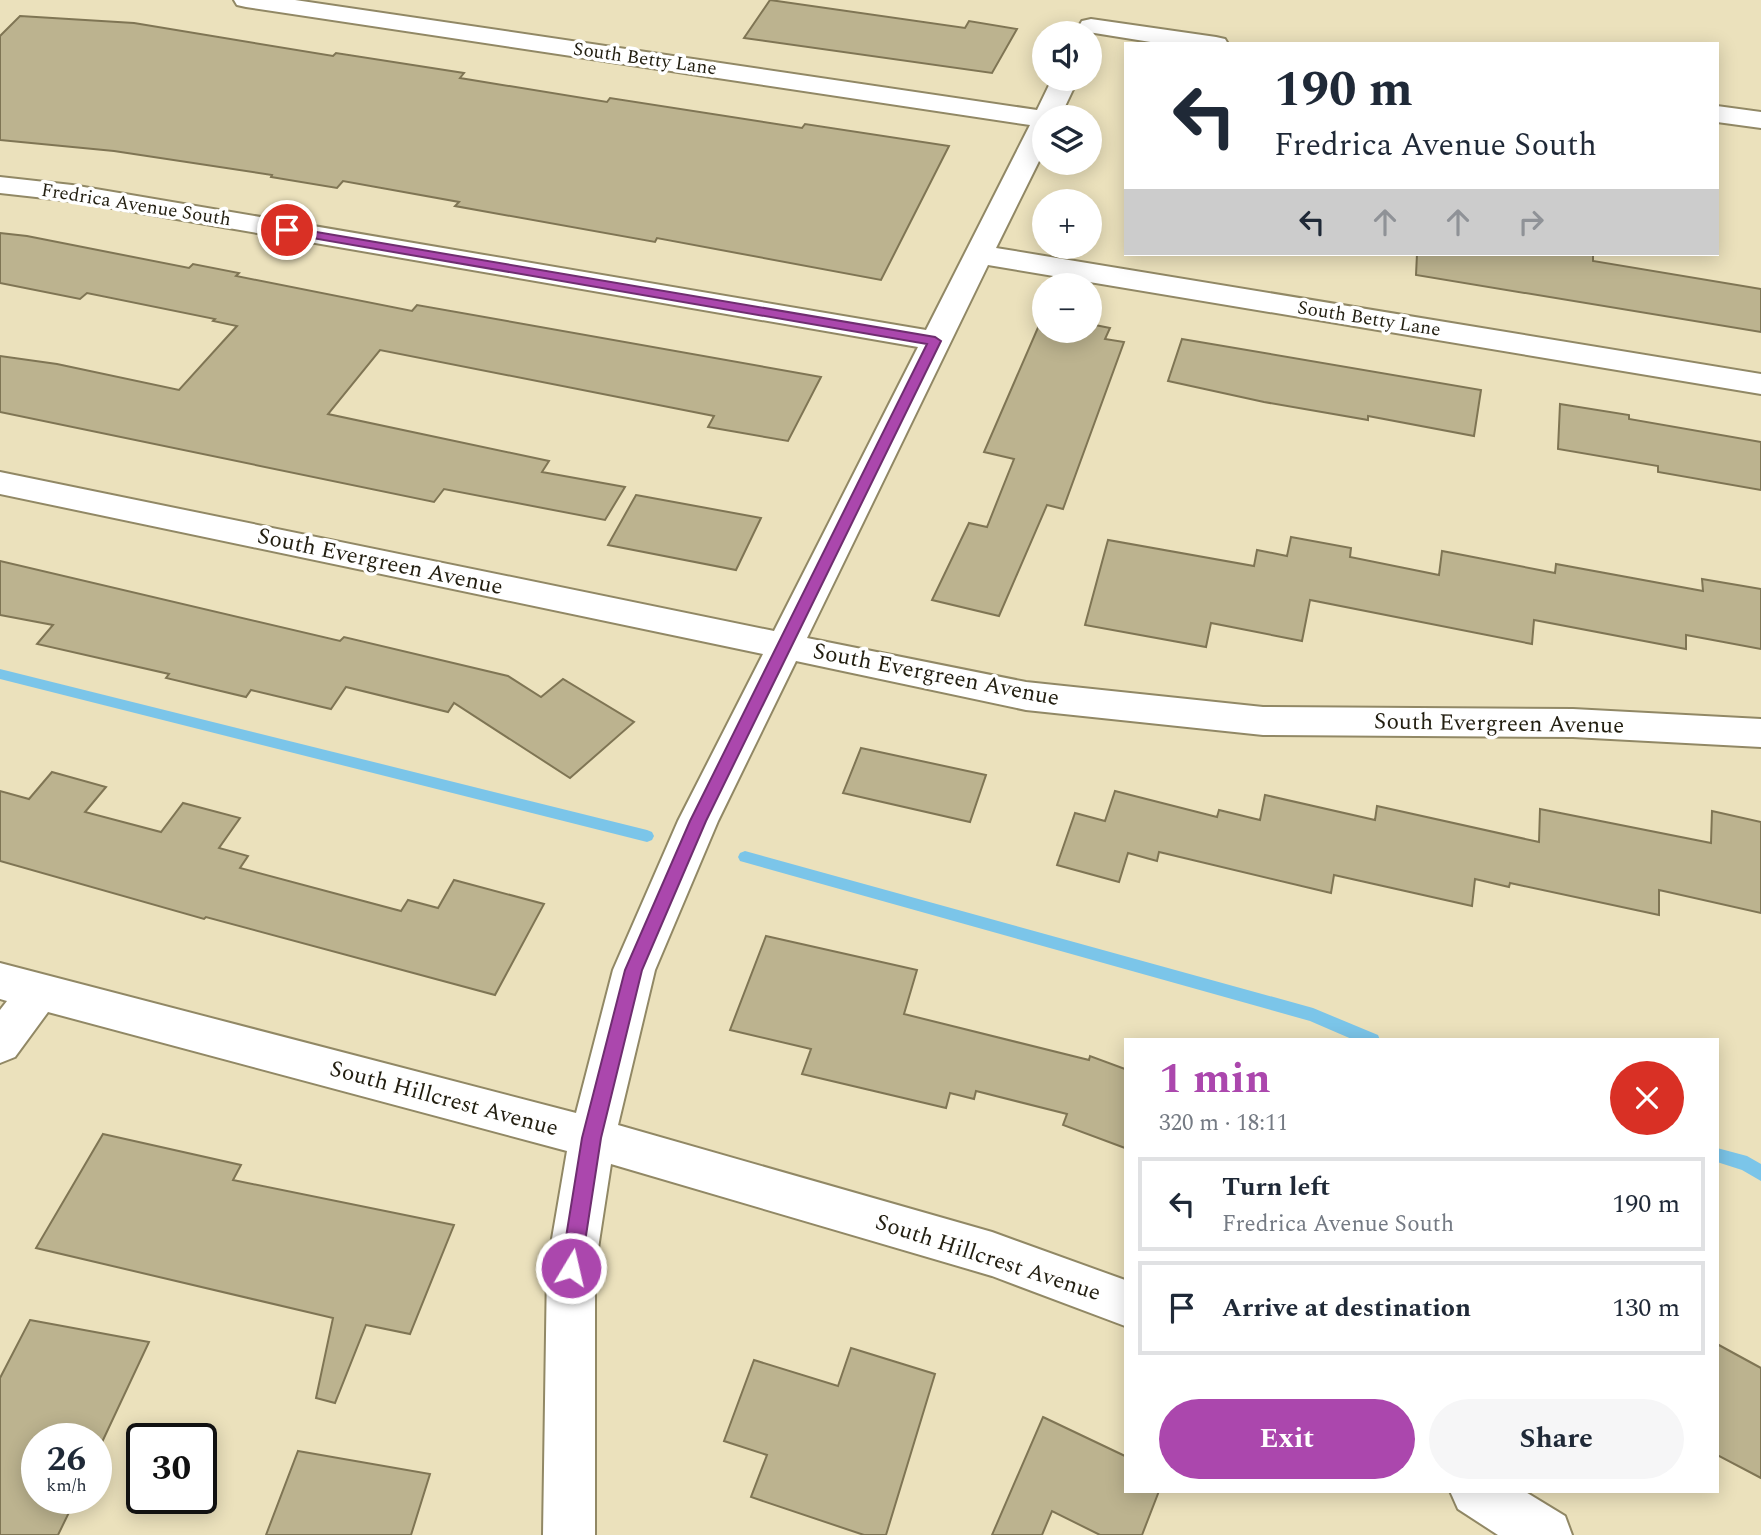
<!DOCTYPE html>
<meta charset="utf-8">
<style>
:root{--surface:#fff;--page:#f6f6f7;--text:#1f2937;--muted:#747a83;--line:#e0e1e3;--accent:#ab47ad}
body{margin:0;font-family:Spectral,serif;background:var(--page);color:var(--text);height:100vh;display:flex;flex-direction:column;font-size:26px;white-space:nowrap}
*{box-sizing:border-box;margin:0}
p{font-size:23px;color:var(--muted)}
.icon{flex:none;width:38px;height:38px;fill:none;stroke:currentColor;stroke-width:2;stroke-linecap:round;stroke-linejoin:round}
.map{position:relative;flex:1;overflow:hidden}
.sheet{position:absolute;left:1124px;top:1038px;width:595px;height:455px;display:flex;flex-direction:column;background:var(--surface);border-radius:0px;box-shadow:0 4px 18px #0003}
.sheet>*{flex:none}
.banner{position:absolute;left:1124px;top:42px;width:595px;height:214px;border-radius:0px;box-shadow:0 4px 18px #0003;background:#fff;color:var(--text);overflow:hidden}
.fabs{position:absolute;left:1032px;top:21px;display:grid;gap:14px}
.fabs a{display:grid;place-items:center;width:70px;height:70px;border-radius:50%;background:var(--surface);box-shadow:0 4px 18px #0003;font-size:35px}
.speed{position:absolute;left:21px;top:1423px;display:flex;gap:14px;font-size:35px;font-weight:700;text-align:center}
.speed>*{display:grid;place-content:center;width:91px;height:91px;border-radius:50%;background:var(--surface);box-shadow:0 4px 18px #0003;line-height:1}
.speed small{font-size:18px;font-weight:400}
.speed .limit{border:4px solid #111;border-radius:10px;background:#fff;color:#111}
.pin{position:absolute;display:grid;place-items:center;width:60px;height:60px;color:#fff;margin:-30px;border:4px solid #fff;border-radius:50%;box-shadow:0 2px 7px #0007}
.me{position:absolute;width:77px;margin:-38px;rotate:9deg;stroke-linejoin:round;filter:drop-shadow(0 0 5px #0008)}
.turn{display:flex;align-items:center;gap:24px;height:147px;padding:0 35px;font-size:32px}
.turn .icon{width:91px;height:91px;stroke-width:2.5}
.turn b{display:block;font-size:49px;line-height:60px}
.lanes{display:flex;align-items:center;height:66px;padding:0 35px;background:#0003;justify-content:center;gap:35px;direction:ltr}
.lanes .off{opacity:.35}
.round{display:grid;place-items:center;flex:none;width:74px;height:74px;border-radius:37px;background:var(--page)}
.headline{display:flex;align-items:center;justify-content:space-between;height:119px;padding:0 35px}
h1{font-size:42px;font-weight:700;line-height:52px;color:var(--accent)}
.action{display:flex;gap:14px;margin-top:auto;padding:14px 35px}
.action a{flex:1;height:80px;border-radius:42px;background:var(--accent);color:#fff;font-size:28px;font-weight:700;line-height:80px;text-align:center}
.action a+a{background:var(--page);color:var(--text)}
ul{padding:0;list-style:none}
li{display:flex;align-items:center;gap:21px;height:94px;margin:0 14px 10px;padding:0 21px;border:4px solid var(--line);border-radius:0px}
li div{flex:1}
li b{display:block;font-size:26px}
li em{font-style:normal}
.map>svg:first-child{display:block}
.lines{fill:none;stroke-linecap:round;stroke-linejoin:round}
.stream{fill:#7bc5e9;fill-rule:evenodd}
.building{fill:#bcb38f;stroke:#7f7554;stroke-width:2}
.minor-casing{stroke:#918865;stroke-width:4}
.minor{fill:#fff;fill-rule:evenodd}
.route{fill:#ab47ad;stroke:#6f2e70;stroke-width:2}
.labels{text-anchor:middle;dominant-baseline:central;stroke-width:7;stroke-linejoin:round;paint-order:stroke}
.far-street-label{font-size:19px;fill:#221e10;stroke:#fff}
.street-label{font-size:23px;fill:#221e10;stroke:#fff}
</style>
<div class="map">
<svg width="1761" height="1535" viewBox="0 0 1761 1535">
<rect width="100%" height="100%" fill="#ebe1bc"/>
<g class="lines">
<g class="stream">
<path d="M 0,669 L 647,830 L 652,832 L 654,836 L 652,840 L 647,842 L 0,679 Z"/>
<path d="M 745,851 L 1313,1008 L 1378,1035 L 1380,1040 L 1354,1040 L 1310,1021 L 740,861 L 738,857 L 740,853 Z"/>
<path d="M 1717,1148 L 1747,1156 L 1761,1164 L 1761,1181 L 1742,1170 L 1717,1162 Z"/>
</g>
</g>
<g class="building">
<path d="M 770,0 L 965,28 L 969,21 L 1017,29 L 992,73 L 744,38 Z"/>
<path d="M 20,16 L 134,23 L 333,56 L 336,53 L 464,73 L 460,78 L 607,102 L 610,98 L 802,128 L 805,124 L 949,146 L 881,280 L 657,238 L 655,242 L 455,206 L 459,202 L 343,181 L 337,188 L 271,177 L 272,175 L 114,151 L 0,140 L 0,36 Z"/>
<path d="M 0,233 L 27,236 L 189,268 L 193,264 L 239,273 L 236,276 L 412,311 L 417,305 L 821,377 L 788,441 L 708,427 L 714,416 L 380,350 L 328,414 L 549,461 L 542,472 L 625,487 L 605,520 L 444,489 L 434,502 L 0,412 L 0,356 L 57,364 L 179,390 L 237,326 L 213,321 L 215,319 L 87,293 L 80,299 L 0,283 Z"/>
<path d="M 1417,254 L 1593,254 L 1593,261 L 1761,289 L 1761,332 L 1416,275 Z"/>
<path d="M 1043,316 L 1045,331 L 1090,331 L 1090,324 L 1110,328 L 1105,339 L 1124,342 L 1063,509 L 1047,505 L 999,616 L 932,600 L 969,523 L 987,527 L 1014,459 L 984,452 Z"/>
<path d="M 1182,339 L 1481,390 L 1474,436 L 1368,416 L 1368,420 L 1264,402 L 1168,381 Z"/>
<path d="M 1560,404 L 1629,415 L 1629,419 L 1761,442 L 1761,490 L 1658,472 L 1658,466 L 1558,449 Z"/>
<path d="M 636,495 L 761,518 L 736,570 L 608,545 Z"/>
<path d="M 1291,537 L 1351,548 L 1350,557 L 1439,575 L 1442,551 L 1555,573 L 1556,564 L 1703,591 L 1702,579 L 1761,589 L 1761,649 L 1686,635 L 1686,649 L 1534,620 L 1532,644 L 1310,600 L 1302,641 L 1211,623 L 1206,647 L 1085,625 L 1108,540 L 1254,566 L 1257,550 L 1287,556 Z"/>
<path d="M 0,561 L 340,641 L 344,637 L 508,676 L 541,697 L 563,679 L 634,722 L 570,778 L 454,703 L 448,712 L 346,687 L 331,709 L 251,690 L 246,697 L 166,678 L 169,674 L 37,644 L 53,625 L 0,615 Z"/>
<path d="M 861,748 L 986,775 L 970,822 L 843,793 Z"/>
<path d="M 52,772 L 106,787 L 85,812 L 161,832 L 183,803 L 240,818 L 219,848 L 248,856 L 240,868 L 401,911 L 408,900 L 438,908 L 454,880 L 544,904 L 495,995 L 206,917 L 204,919 L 0,861 L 0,791 L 29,799 Z"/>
<path d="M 1115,791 L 1217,817 L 1219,810 L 1260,820 L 1265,795 L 1375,820 L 1377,806 L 1539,842 L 1540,809 L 1711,843 L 1712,811 L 1761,822 L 1761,913 L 1659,890 L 1659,915 L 1510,883 L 1509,887 L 1475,879 L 1472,906 L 1334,875 L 1331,893 L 1159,852 L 1157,861 L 1128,853 L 1119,882 L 1057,865 L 1075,813 L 1105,821 Z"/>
<path d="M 766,936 L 917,970 L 904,1014 L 1089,1060 L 1090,1056 L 1125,1069 L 1125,1148 L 1063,1125 L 1067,1114 L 976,1091 L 974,1099 L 950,1093 L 946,1108 L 802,1074 L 811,1049 L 730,1030 Z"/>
<path d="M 103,1134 L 241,1165 L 233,1180 L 454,1225 L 410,1334 L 366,1325 L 335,1403 L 316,1398 L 333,1318 L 36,1248 Z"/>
<path d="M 30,1320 L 149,1342 L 96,1455 L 96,1438 L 37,1438 L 37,1498 L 76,1498 L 58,1535 L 0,1535 L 0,1378 Z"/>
<path d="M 1717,1344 L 1761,1368 L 1761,1478 L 1717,1455 Z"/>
<path d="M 851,1348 L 935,1374 L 886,1535 L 864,1535 L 751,1497 L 767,1455 L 724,1441 L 754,1360 L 838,1386 Z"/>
<path d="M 1043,1417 L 1125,1456 L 1125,1491 L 1159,1491 L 1142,1535 L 1100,1535 L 1052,1511 L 1042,1535 L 992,1535 Z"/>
<path d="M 298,1451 L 430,1474 L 411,1535 L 266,1535 Z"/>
</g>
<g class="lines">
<g class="minor-casing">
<g id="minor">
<path d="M 234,0 L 295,0 L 1037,110 L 1052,79 L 1078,79 L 1060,117 L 1045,117 L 1045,149 L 996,248 L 1761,374 L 1761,394 L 988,265 L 807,638 L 1026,682 L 1263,707 L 1573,709 L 1761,719 L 1761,747 L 1573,737 L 1263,735 L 1026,710 L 796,661 L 718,821 L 655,970 L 618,1125 L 992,1232 L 1125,1280 L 1125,1326 L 992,1276 L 611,1164 L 595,1268 L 595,1535 L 543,1535 L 547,1268 L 567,1151 L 48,1012 L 15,1057 L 0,1063 L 0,1010 L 7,1001 L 0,999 L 0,963 L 576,1113 L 613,970 L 678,821 L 763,654 L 0,494 L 0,472 L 774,631 L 918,347 L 72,201 L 0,193 L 0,177 L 72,185 L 926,330 L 1030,125 L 246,7 L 237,5 Z"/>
<path d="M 1091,19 L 1216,37 L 1225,39 L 1228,44 L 1163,44 L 1082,31 L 1079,26 L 1082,21 Z"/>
<path d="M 1717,106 L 1761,112 L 1761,128 L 1717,122 Z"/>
<path d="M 1450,1491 L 1524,1491 L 1565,1516 L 1572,1535 L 1498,1535 L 1458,1509 Z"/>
</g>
</g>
<use href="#minor" class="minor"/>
</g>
<path class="route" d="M 287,227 L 935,337 L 941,341 L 706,821 L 642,970 L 601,1138 L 581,1268 L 578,1275 L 571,1277 L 564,1275 L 561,1268 L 582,1138 L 625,970 L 690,821 L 927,344 L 283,233 L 283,228 Z"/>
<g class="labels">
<g class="far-street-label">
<text transform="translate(645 59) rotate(8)">South Betty Lane</text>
<text transform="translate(136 205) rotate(9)">Fredrica Avenue South</text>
<text transform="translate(1369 319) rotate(9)">South Betty Lane</text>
</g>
<g class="street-label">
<text transform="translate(380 562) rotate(12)">South Evergreen Avenue</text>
<text transform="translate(936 675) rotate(11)">South Evergreen Avenue</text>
<text transform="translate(1499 724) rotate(1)">South Evergreen Avenue</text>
<text transform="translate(444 1099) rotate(15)">South Hillcrest Avenue</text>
<text transform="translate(988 1258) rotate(18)">South Hillcrest Avenue</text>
</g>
</g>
</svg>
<div class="fabs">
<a><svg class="icon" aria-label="sound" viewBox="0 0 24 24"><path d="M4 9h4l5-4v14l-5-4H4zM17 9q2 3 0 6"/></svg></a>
<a><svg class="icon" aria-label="layers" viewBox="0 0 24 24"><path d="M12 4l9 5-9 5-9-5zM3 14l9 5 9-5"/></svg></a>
<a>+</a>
<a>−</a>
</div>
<div class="speed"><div>26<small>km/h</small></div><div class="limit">30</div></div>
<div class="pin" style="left:287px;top:230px;background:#d93025"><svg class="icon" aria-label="arrive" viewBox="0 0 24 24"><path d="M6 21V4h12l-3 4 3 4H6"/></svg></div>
<svg class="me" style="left:571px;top:1268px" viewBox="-20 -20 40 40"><circle r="17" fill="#ab47ad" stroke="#fff" stroke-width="3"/><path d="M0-11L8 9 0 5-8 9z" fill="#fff"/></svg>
<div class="banner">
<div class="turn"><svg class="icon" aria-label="left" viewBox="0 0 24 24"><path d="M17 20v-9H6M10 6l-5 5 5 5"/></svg><div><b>190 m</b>Fredrica Avenue South</div></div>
<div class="lanes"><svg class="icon" aria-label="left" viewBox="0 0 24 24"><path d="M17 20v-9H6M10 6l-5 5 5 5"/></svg><svg class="icon off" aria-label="ahead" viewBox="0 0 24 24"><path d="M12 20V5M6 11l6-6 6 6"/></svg><svg class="icon off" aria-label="ahead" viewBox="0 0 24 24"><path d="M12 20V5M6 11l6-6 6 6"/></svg><svg class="icon off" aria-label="right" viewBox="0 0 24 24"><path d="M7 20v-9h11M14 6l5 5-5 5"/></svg></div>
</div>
<section class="sheet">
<div class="headline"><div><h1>1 min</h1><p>320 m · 18:11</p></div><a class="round" style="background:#d93025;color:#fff"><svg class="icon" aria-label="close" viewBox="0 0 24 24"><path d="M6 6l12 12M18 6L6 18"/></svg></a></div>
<ul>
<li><svg class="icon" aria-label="left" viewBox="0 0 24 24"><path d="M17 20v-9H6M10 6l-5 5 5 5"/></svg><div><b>Turn left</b><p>Fredrica Avenue South</p></div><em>190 m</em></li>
<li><svg class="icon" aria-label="arrive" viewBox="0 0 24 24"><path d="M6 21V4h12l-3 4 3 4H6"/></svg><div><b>Arrive at destination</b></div><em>130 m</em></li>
</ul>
<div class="action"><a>Exit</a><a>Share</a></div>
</section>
</div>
